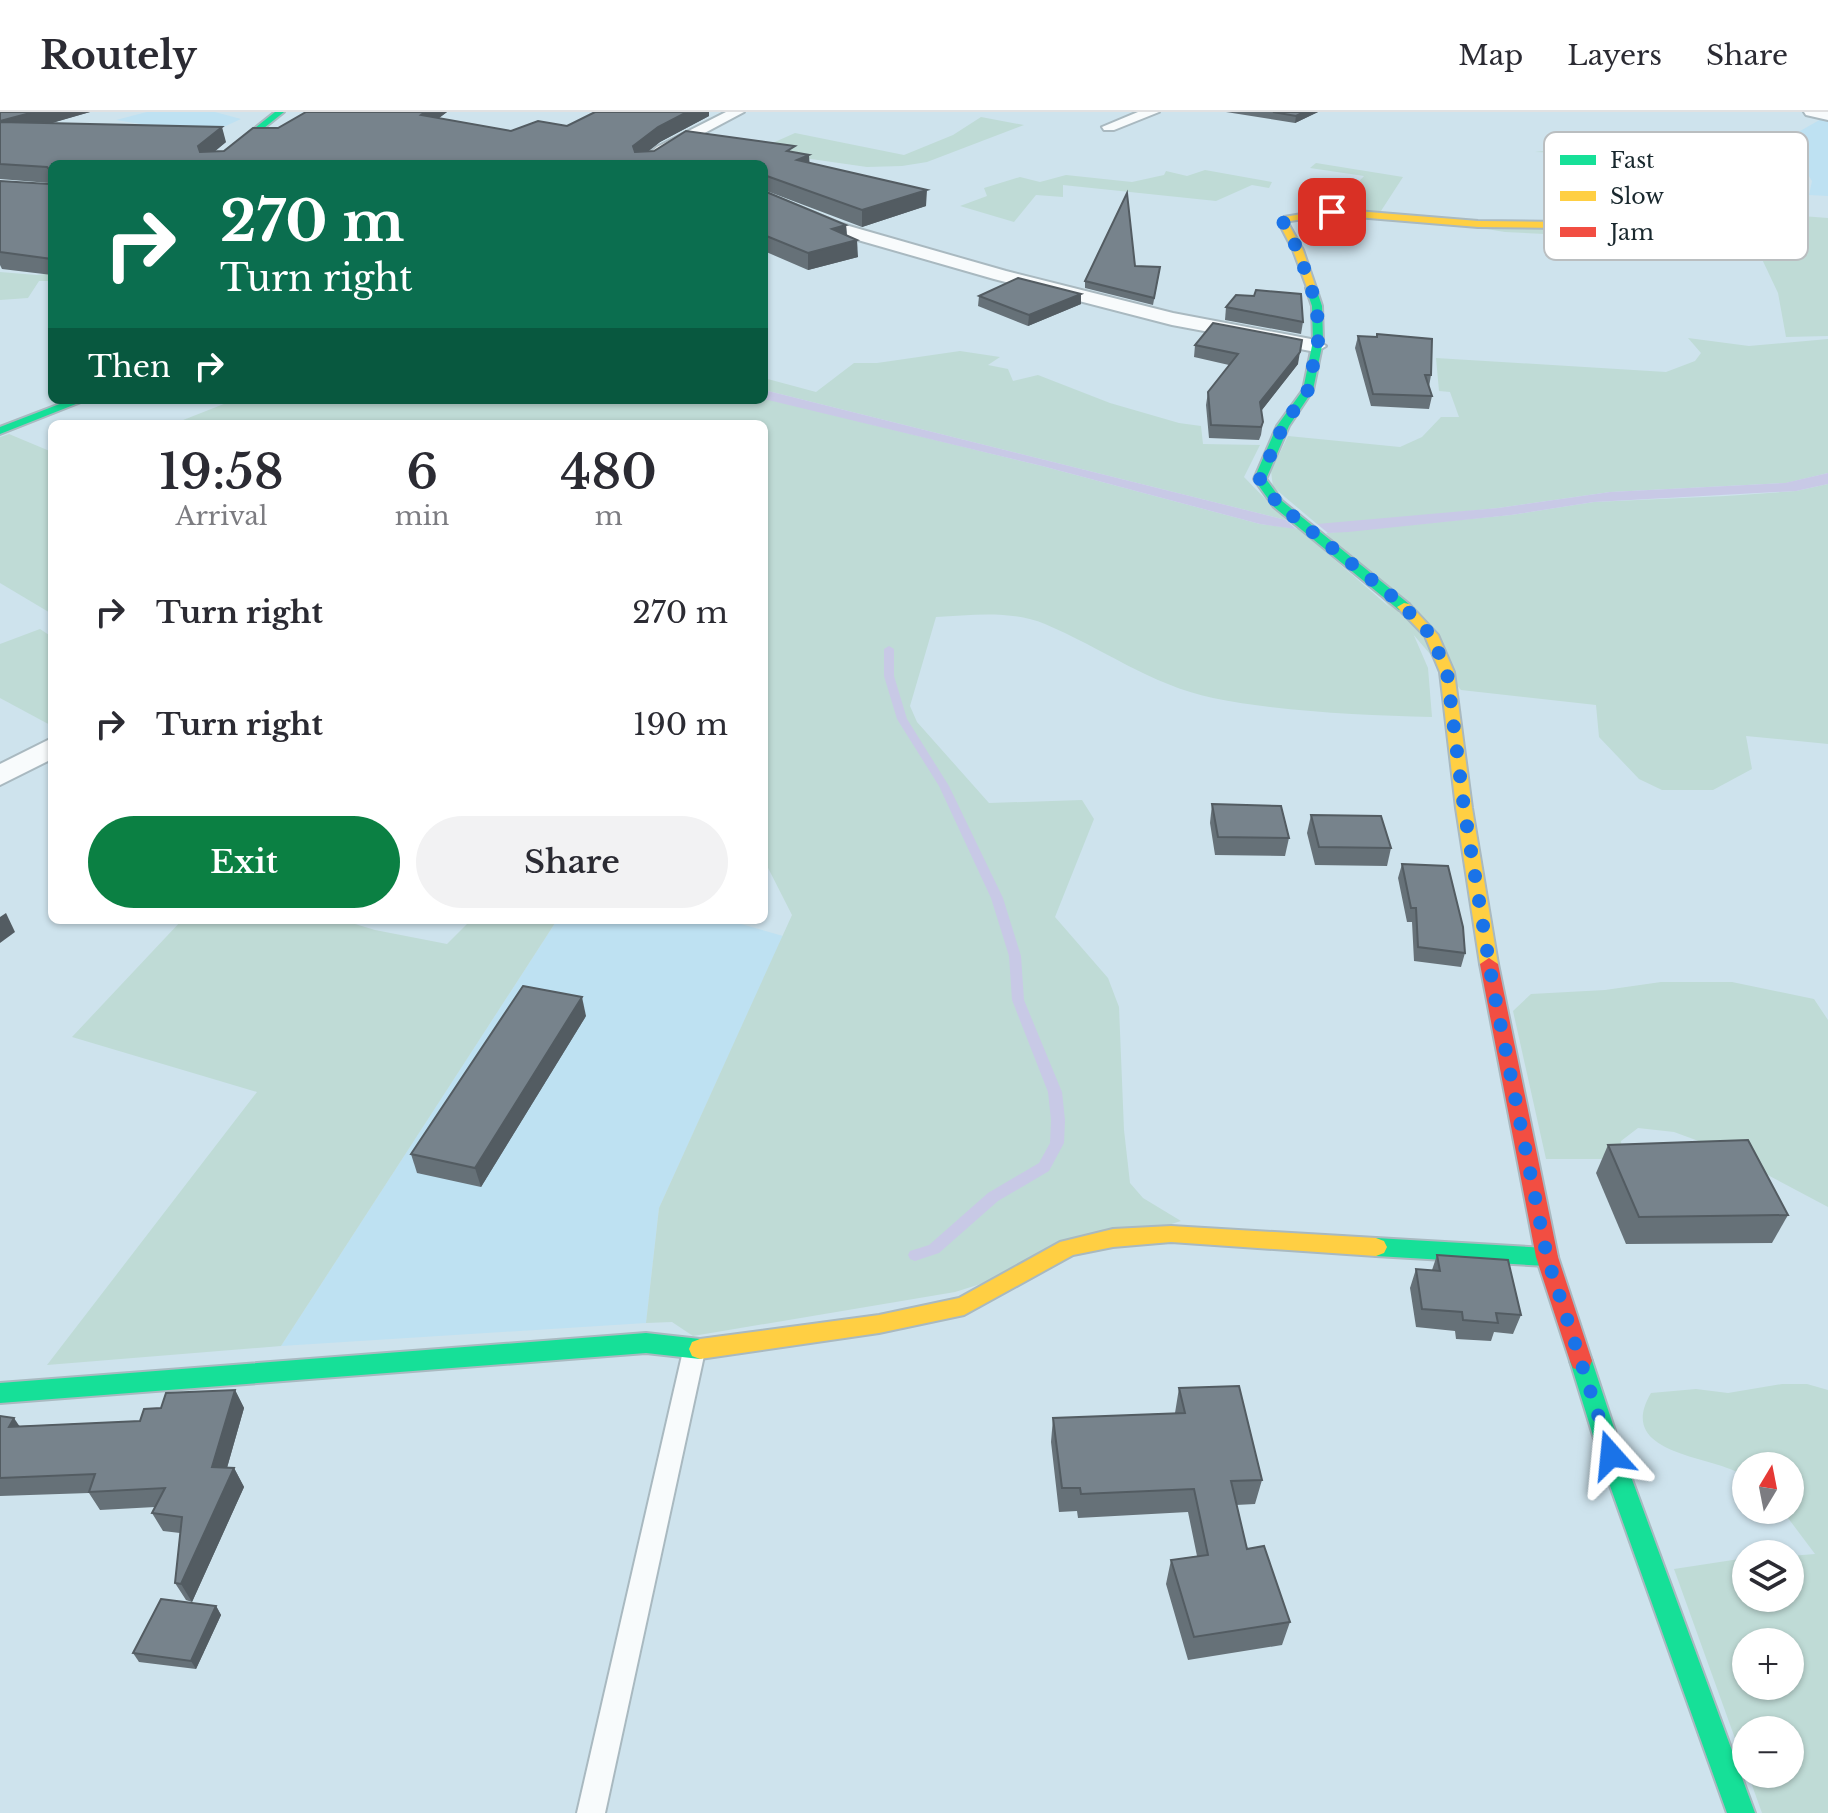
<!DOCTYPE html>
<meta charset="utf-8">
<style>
:root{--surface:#fff;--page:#f2f2f3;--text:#2b2b33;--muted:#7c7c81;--line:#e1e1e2;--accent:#0b8043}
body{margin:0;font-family:"Libre Baskerville",serif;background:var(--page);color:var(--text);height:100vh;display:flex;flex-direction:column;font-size:30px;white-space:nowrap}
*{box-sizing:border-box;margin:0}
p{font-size:26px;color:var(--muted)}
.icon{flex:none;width:44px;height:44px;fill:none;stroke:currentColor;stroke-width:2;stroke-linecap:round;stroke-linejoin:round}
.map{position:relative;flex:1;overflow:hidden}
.panel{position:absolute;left:48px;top:308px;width:720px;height:504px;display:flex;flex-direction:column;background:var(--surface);border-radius:12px;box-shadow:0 2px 6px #0004}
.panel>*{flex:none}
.hud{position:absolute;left:48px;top:48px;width:720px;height:244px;border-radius:12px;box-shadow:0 2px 6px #0004;background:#0b6e4f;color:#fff;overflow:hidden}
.needle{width:52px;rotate:10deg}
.controls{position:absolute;left:1732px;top:1340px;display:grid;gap:16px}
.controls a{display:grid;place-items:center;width:72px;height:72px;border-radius:50%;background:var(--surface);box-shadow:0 2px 6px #0004;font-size:40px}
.pin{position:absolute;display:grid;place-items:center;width:68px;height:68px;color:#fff;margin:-34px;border-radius:16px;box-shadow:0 4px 12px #0006}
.me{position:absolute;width:88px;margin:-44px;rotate:342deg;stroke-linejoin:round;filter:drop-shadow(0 0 6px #0008)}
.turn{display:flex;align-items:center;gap:28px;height:168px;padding:0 40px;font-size:36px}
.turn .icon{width:104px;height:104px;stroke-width:2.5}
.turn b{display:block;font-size:56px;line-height:68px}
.then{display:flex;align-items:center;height:76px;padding:0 40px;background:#0003;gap:16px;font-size:30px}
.eta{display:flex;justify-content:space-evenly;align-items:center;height:136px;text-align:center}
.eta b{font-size:48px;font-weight:600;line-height:56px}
.button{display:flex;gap:16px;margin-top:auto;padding:16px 40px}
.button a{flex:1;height:92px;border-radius:48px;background:var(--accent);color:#fff;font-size:32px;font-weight:600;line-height:92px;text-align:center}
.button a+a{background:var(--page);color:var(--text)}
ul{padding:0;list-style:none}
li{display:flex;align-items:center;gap:24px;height:112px;padding:0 40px}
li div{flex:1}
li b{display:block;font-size:30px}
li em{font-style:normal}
header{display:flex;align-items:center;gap:48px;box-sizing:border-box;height:112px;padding:0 40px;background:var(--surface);border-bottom:2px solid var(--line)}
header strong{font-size:38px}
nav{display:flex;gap:44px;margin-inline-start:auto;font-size:28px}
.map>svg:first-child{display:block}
.built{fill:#bee1f2}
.green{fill:#bfdbd6;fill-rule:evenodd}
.water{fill:#c8c9e6}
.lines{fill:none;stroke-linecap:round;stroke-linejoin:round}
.stream{fill:#c8c9e6;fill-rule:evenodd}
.lane-casing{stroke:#a9b9c0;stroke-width:4}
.street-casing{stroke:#a9b9c0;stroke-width:4}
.fast-casing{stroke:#a9b9c0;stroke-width:4}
.slow-casing{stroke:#a9b9c0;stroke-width:4}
.jam-casing{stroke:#a9b9c0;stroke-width:4}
.lane{fill:#f8fbfc;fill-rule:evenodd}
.street{fill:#f8fbfc;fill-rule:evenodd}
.fast{fill:#16e098;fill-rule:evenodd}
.slow{fill:#ffcf43;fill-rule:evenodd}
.jam{fill:#f24e42;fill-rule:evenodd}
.wall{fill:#667178}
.shaded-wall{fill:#535c62}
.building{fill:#77838c;stroke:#535c62;stroke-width:2}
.route{stroke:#1a73e8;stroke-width:14;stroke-dasharray:0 25.2}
.key{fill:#fff;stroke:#babec0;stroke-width:2}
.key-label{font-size:22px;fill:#19282e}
</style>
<header>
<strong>Routely</strong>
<nav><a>Map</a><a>Layers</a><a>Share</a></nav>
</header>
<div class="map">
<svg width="1828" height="1701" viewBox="0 0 1828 1701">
<rect width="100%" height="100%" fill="#cee3ed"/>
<g class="built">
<path d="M 147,0 L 215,0 L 241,7 L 206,23 L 116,8 Z"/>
<path d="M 1823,6 L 1828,7 L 1828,84 L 1809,83 L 1812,69 L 1786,27 Z"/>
<path d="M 557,808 L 727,808 L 783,824 L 659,1096 L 646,1211 L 281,1234 Z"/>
</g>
<g class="green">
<path d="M 981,5 L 1024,13 L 927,50 L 902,54 L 867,55 L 755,39 L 795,21 L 904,43 L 953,23 Z"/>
<path d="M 1594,33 L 1608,38 L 1654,77 L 1726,77 L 1728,80 L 1718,85 L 1644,92 L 1613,109 L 1558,111 L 1562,98 L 1601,98 L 1565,41 L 1535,40 Z"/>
<path d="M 1316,51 L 1403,65 L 1379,102 L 1341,97 L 1355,79 L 1351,78 L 1364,64 L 1310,56 Z"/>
<path d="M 1205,58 L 1272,70 L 1269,76 L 1252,73 L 1216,89 L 1063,73 L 1063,85 L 1036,83 L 1014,110 L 960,94 L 987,84 L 984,76 L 1020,65 L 1040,70 L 1066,63 L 1132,70 L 1164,63 L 1166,59 L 1187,64 Z"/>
<path d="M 1734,79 L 1750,80 L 1741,86 L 1789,103 L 1828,106 L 1828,224 L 1786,225 L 1778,181 L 1761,145 L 1709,137 L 1658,121 L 1636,118 L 1566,123 L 1505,120 L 1462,113 L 1609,114 C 1626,111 1634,100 1650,95 C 1672,88 1698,89 1721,87 L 1731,84 Z"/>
<path d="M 0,160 L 37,163 L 52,161 L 52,169 L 39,169 L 28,186 L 0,188 Z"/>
<path d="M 1688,226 L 1749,234 L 1828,227 L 1828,361 L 1786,371 L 1610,380 L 1498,396 L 1342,412 L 1317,412 L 1273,375 L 1271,359 L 1288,324 L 1400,335 L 1422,325 L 1441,305 L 1459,305 L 1450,280 L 1439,279 L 1436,246 L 1666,260 L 1695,249 L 1701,241 Z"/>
<path d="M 960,239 L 1000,245 L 988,253 L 1008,257 L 1013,269 L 1038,263 L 1110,291 L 1179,311 L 1201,314 L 1203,332 L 1260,333 L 1244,365 L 1286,408 L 764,278 L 764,266 L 816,280 L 854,251 L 877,251 Z"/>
<path d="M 764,286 L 1042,354 L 1260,412 L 1299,417 L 1409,512 L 1428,556 L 1432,605 C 1362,603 1282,600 1213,586 C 1151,573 1102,536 1045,512 C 1011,498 972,503 936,505 L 910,594 L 917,610 L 989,691 L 1082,688 L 1094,707 L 1055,805 L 1108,866 L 1119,895 L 1124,1018 L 1130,1071 L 1143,1086 L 1181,1109 L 955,1180 L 693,1224 L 672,1210 L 646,1211 L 659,1096 L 792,803 L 764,748 L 764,312 L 173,312 L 234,288 Z"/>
<path d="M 9,322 L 52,340 L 52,502 L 0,471 L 0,325 Z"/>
<path d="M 1828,372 L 1828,632 L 1746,624 L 1752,657 L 1713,678 L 1662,678 L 1639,667 L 1599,625 L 1596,593 L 1461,578 L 1326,421 L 1511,403 L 1594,390 L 1726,384 L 1796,379 Z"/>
<path d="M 40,517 L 52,525 L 52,614 L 0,586 L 0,532 Z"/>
<path d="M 182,808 L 342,808 L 375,818 L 447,832 L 471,808 L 557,808 L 281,1234 L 47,1253 L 257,980 L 72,925 Z"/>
<path d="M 1661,870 L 1732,870 L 1814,887 L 1828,908 L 1828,1095 L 1715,1035 L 1674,1020 L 1638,1016 L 1621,1029 L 1623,1047 L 1546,1047 L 1513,899 L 1531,882 L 1605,878 Z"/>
<path d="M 1782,1272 L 1807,1272 L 1828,1278 L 1828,1701 L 1762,1701 L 1748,1662 L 1790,1662 L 1790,1618 L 1746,1618 L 1746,1657 L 1674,1457 L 1746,1446 L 1746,1486 L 1790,1486 L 1790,1444 L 1815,1442 L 1782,1398 L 1790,1398 L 1790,1354 L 1746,1354 L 1746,1365 C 1717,1343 1613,1345 1651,1281 L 1696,1277 L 1728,1281 ZM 1746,1530 L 1790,1530 L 1790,1574 L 1746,1574 Z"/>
</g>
<g class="water">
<path d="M 764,278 L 1286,408 L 1296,417 L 1260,412 L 1042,354 L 764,287 Z"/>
<path d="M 1828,361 L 1828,372 L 1796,379 L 1594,390 L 1511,403 L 1348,420 L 1328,421 L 1317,412 L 1498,396 L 1610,380 L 1785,371 Z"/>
</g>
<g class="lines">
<path class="stream" d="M 889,534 L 894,537 L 894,564 L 907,607 L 949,674 L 1003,786 L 1021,844 L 1024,888 L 1062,980 L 1065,1008 L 1064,1031 L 1049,1059 L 998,1089 L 939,1141 L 915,1149 L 910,1147 L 908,1143 L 910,1139 L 929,1133 L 988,1081 L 1039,1051 L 1050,1031 L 1051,1008 L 1048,980 L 1012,888 L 1009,844 L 991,786 L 939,674 L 897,607 L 884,564 L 884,537 Z"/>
<g class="lane-casing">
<path id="lane" d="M 694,1229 L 702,1232 L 705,1239 L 605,1701 L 577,1701 L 683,1239 L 686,1232 Z"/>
</g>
<g class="street-casing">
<g id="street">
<path d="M 726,0 L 744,0 L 667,41 L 654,52 L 637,52 L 657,35 Z"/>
<path d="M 1138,0 L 1159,0 L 1114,18 L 1104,18 L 1102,15 Z"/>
<path d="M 1804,0 L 1828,0 L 1828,8 L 1806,3 Z"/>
<path d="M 764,80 L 842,112 L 1006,159 L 1173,201 L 1316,228 L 1326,234 L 1316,240 L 1172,213 L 994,167 L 830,120 L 764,91 Z"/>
<path d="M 52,626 L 52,647 L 0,673 L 0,652 Z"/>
</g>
</g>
<g class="fast-casing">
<g id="fast">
<path d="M 275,0 L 284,0 L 219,52 L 210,52 Z"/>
<path d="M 1311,173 L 1316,176 L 1322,194 L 1323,229 L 1313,278 L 1289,314 L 1266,367 L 1282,389 L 1409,492 L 1409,498 L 1399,498 L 1274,395 L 1254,367 L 1277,314 L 1303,278 L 1313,229 L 1312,194 L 1306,176 Z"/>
<path d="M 70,288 L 86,288 L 0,322 L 0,315 Z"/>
<path d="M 1376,1126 L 1547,1136 L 1555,1139 L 1558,1145 L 1555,1151 L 1547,1154 L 1376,1144 L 1368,1141 L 1365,1135 L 1368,1129 Z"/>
<path d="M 646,1221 L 700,1227 L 708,1230 L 711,1237 L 708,1244 L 700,1247 L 646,1241 L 0,1291 L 0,1271 Z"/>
<path d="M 1581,1239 L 1589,1242 L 1592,1249 L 1623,1343 L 1755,1701 L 1727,1701 L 1599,1343 L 1570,1249 L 1573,1242 Z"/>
</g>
</g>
<g class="slow-casing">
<g id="slow">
<path d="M 1332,97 L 1478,109 L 1562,110 L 1566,113 L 1562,116 L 1478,115 L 1332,103 L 1290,109 L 1288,111 L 1303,138 L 1316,176 L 1308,178 L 1293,138 L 1279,111 L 1284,105 Z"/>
<path d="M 1404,491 L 1409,492 L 1438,523 L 1454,560 L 1472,696 L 1498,852 L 1489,858 L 1480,852 L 1456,696 L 1440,560 L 1425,524 L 1397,495 Z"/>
<path d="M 1171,1114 L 1376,1126 L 1384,1129 L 1387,1135 L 1384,1141 L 1376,1144 L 1171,1130 L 1113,1135 L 1073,1143 L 964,1203 L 879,1221 L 700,1247 L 692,1244 L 689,1237 L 692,1230 L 700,1227 L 879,1203 L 959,1186 L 1060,1130 L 1113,1117 Z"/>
</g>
</g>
<g class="jam-casing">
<path id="jam" d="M 1489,846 L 1498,852 L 1558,1145 L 1592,1249 L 1589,1256 L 1581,1259 L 1573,1256 L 1570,1249 L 1536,1145 L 1480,852 Z"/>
</g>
<use href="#lane" class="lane"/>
<use href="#street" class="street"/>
<use href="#fast" class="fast"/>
<use href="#slow" class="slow"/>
<use href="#jam" class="jam"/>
</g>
<g class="wall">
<path d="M 0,0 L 90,0 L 51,11 L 226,30 L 215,39 L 224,39 L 278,16 L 447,0 L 439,6 L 511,19 L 567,14 L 595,0 L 709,0 L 709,4 L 660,30 L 648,39 L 795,40 L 809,51 L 926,94 L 862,115 L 764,78 L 764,52 L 52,52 L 52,163 L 2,157 L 0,153 L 0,69 L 49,72 L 49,71 L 0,67 Z"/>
<path d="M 1226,0 L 1318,0 L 1295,11 Z"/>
<path d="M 764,79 L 846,113 L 847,123 L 858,145 L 808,158 L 764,139 Z"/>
<path d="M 1135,154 L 1159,162 L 1153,193 L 1085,176 L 1085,169 Z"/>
<path d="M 979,184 L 1081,192 L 1028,214 L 978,194 Z"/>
<path d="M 1254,184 L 1303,210 L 1301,222 L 1225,208 L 1226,195 Z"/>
<path d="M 1358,224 L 1431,263 L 1429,275 L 1432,284 L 1429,297 L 1371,294 L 1355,236 Z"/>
<path d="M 1195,233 L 1298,252 L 1261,299 L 1263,310 L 1261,323 L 1259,328 L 1209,326 L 1206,293 L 1208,280 L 1229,253 L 1194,245 Z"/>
<path d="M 1212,692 L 1289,726 L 1285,744 L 1215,743 L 1210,711 Z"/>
<path d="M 1311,703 L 1391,736 L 1387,754 L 1315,753 L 1307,721 Z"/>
<path d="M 1402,752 L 1465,841 L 1461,855 L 1414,849 L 1412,810 L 1407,810 L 1398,766 Z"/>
<path d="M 586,904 L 481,1075 L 417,1061 L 411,1042 Z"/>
<path d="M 1608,1033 L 1788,1103 L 1772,1131 L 1626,1132 L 1596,1061 Z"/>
<path d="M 1437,1143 L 1521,1203 L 1513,1222 L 1494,1220 L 1491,1229 L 1456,1227 L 1455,1219 L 1416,1215 L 1410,1176 L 1416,1157 L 1432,1158 Z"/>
<path d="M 1179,1276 L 1262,1368 L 1255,1392 L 1236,1393 L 1247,1437 L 1290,1510 L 1282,1533 L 1188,1548 L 1166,1472 L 1171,1448 L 1197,1444 L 1188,1400 L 1078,1406 L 1077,1399 L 1059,1400 L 1051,1330 L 1053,1306 L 1175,1301 Z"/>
<path d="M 235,1278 L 244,1296 L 227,1356 L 234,1356 L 244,1375 L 192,1490 L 186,1488 L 175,1471 L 180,1421 L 163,1419 L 152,1401 L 155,1395 L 100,1398 L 89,1381 L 0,1384 L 0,1304 L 20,1314 L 140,1309 L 161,1296 Z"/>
<path d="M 216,1494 L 221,1503 L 196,1557 L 139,1550 L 133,1541 Z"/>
</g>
<g class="shaded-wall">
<path d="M 34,0 L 90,0 L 4,25 L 0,9 Z"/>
<path d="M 425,0 L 447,0 L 424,17 L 421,3 Z"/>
<path d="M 687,0 L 709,0 L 709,4 L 660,30 L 635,50 L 633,34 L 658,15 Z"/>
<path d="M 1304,0 L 1318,0 L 1295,11 L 1296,4 Z"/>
<path d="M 222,15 L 226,30 L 202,50 L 198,34 Z"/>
<path d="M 809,43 L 810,58 L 797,48 Z"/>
<path d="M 927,78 L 926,94 L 862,115 L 862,98 Z"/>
<path d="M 846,113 L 847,130 L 832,117 Z"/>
<path d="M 857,128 L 858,145 L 808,158 L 808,141 Z"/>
<path d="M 1081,182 L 1081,192 L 1028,214 L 1029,203 Z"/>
<path d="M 1300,240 L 1298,252 L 1258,303 L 1260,290 Z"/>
<path d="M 6,801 L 15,820 L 0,831 L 0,805 Z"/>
<path d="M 582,885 L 586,904 L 481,1075 L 475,1056 Z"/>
<path d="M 235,1278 L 244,1296 L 222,1373 L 212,1355 Z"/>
<path d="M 14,1306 L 26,1324 L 9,1315 Z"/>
<path d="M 234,1356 L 244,1375 L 192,1490 L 181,1472 Z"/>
<path d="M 216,1494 L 221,1503 L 196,1557 L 191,1549 Z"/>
</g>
<g class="building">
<path d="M 0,0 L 34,0 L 0,9 Z"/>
<path d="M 306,0 L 425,0 L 421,3 L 511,19 L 538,9 L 567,14 L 595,0 L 687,0 L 658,15 L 633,34 L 635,40 L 654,39 L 686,19 L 795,34 L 787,39 L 809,43 L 797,48 L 927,78 L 862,98 L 764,63 L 764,52 L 52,52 L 52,147 L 0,140 L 0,69 L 49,72 L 50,58 L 47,55 L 0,52 L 0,10 L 222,15 L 198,34 L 200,40 L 224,39 L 253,16 L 278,16 Z"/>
<path d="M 1273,0 L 1304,0 L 1296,4 Z"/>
<path d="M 764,79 L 846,113 L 832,117 L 857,128 L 808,141 L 764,123 Z"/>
<path d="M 1127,81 L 1135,154 L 1160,155 L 1154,186 L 1085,169 Z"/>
<path d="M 1018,166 L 1081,182 L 1029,203 L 979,184 Z"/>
<path d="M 1256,178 L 1301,182 L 1303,210 L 1226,195 L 1236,183 L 1254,184 Z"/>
<path d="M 1213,211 L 1302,228 L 1300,240 L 1260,290 L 1263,310 L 1261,315 L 1211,313 L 1208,280 L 1238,242 L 1195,233 Z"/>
<path d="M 1377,222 L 1432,227 L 1431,263 L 1425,263 L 1432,284 L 1373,282 L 1358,224 L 1377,225 Z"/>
<path d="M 1212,692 L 1281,694 L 1289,726 L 1218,725 Z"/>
<path d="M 1311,703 L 1381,704 L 1391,736 L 1319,735 Z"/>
<path d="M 1402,752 L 1448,754 L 1463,815 L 1465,841 L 1418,835 L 1416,796 L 1411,796 Z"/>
<path d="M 523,874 L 582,885 L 475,1056 L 411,1042 Z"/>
<path d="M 1748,1028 L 1788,1103 L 1639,1105 L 1608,1033 Z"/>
<path d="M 1437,1143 L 1508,1148 L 1521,1203 L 1496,1201 L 1498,1211 L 1463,1208 L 1462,1200 L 1422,1197 L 1416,1157 L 1440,1159 Z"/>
<path d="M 1239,1274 L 1262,1368 L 1231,1369 L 1247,1437 L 1264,1434 L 1290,1510 L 1194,1525 L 1171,1448 L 1208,1443 L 1194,1377 L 1081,1382 L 1080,1376 L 1062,1376 L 1053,1306 L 1185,1301 L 1179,1276 Z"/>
<path d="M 235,1278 L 212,1355 L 234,1356 L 181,1472 L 175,1471 L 182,1405 L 152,1401 L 165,1376 L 89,1380 L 95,1362 L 0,1366 L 0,1304 L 14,1306 L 9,1315 L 140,1309 L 144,1297 L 161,1296 L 166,1281 Z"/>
<path d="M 161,1487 L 216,1494 L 191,1549 L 133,1541 Z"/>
</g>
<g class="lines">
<path class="route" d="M 1332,100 L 1296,104 L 1283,111 L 1298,138 L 1317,194 L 1318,229 L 1308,278 L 1283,314 L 1260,367 L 1278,392 L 1399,490 L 1431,523 L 1447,560 L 1464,696 L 1493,875 L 1547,1145 L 1611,1343"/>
</g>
<rect x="1544" y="20" width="264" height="128" rx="12" class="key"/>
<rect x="1560" y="43" width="36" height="10" fill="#16e098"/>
<rect x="1560" y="79" width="36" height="10" fill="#ffcf43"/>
<rect x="1560" y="115" width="36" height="10" fill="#f24e42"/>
<g class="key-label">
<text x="1610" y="56">Fast</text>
<text x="1610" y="92">Slow</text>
<text x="1610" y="128">Jam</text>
</g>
</svg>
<div class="controls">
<a><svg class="needle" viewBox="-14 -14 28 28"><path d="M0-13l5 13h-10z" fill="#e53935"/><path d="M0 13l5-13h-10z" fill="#7c7c81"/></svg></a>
<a><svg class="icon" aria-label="layers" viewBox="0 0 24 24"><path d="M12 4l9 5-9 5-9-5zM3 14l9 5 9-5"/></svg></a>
<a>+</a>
<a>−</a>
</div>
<div class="pin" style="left:1332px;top:100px;background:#d93025"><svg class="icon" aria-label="arrive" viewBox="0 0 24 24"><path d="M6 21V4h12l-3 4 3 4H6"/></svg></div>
<svg class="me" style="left:1611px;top:1343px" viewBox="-20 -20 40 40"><path d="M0-17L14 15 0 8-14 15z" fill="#1a73e8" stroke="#fff" stroke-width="4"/></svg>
<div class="hud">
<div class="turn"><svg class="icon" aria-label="right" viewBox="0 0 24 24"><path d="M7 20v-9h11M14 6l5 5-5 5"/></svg><div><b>270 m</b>Turn right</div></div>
<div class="then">Then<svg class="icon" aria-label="right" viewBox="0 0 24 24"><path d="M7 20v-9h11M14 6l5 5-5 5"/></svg></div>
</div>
<section class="panel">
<div class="eta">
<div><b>19:58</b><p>Arrival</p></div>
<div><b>6</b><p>min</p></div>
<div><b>480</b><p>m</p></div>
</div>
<ul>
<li><svg class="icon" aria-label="right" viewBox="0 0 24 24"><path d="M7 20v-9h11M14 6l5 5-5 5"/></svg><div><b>Turn right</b></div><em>270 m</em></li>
<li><svg class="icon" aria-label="right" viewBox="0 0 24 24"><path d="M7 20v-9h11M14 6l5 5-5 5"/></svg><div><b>Turn right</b></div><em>190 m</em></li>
</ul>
<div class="button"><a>Exit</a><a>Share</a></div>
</section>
</div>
